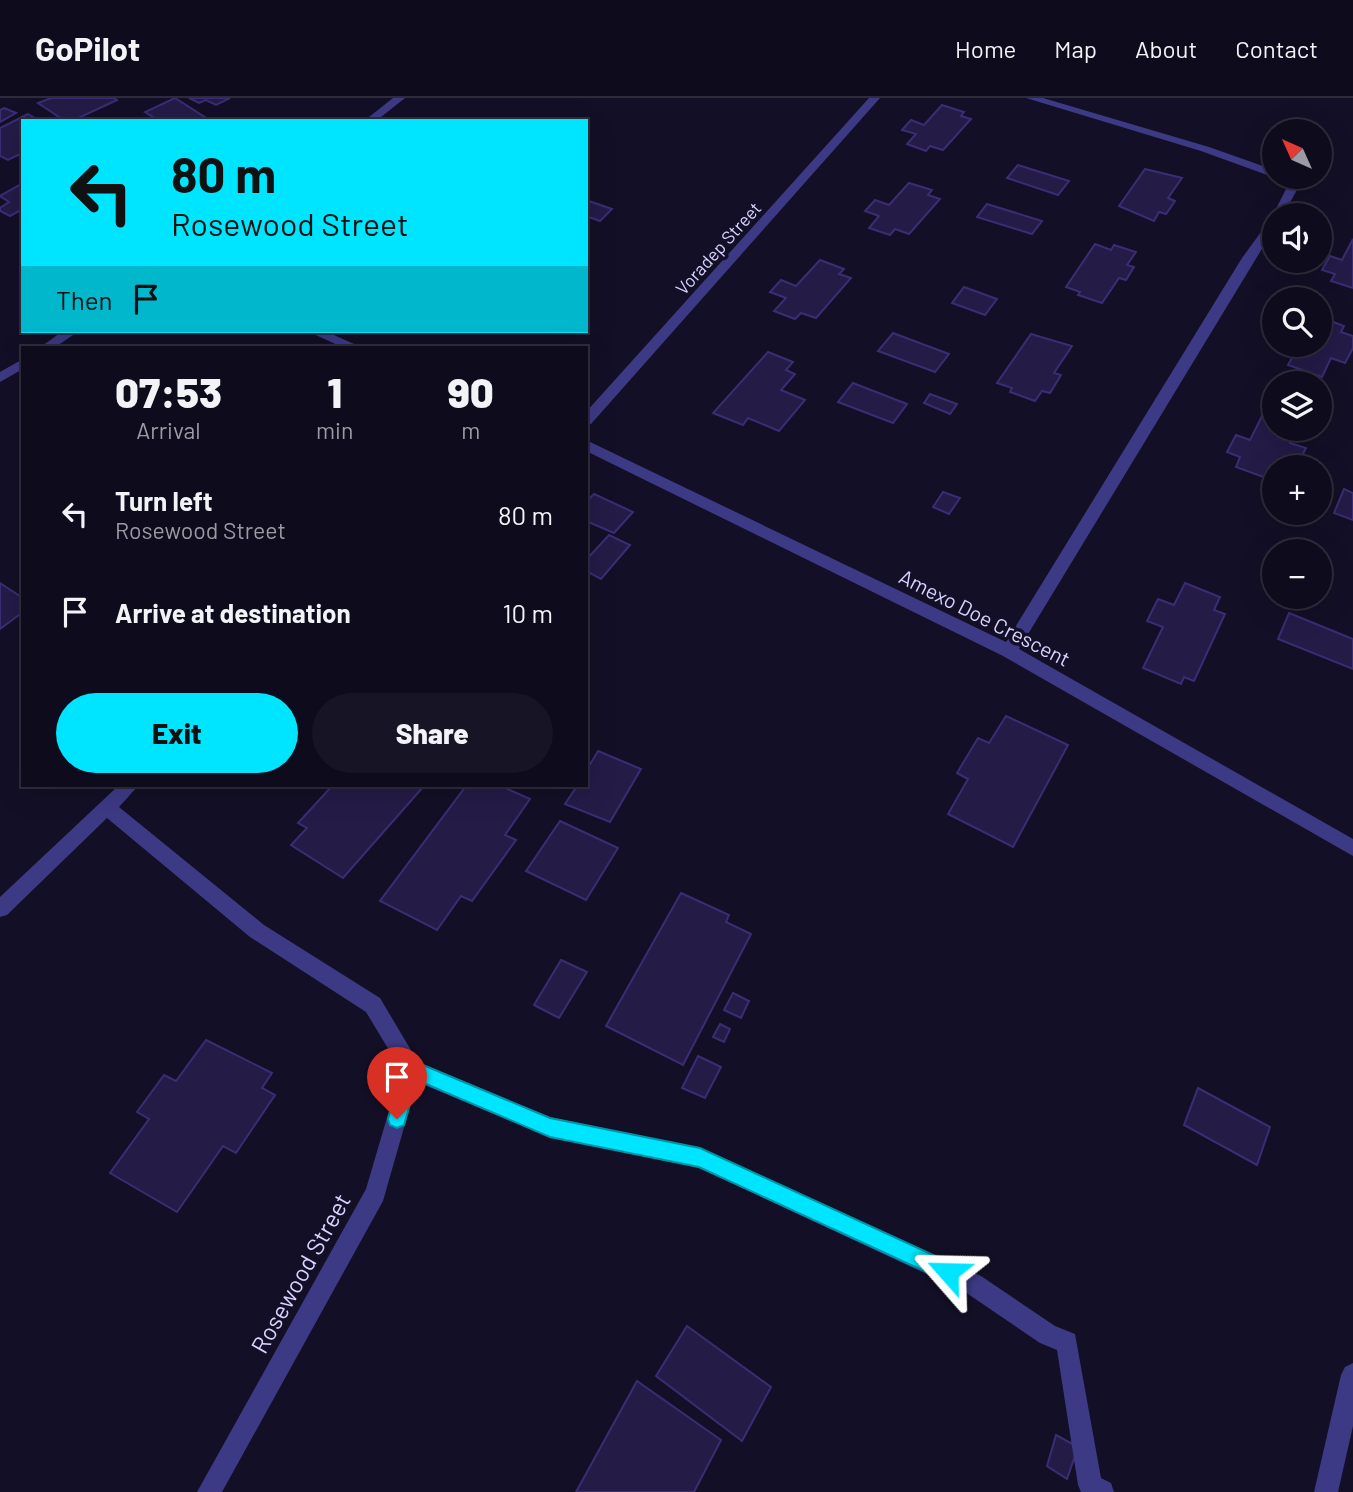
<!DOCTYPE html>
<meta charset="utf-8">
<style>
:root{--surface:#0e0b1c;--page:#171425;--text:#f1f3f6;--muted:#9b9ba3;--line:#2e2b3b;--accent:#00e5ff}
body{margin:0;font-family:Barlow,sans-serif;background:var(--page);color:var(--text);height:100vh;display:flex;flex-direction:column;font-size:26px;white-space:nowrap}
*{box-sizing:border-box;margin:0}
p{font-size:23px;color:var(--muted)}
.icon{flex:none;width:38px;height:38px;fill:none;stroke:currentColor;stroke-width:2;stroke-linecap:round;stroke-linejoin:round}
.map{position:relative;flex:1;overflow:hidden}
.details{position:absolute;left:21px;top:248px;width:567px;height:441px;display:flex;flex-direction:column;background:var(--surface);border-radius:0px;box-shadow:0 7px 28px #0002,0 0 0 2px var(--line)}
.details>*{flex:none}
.top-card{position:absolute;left:21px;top:21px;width:567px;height:214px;border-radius:0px;box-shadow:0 7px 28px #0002,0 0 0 2px var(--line);background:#00e5ff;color:#111;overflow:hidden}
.needle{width:46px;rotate:315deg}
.tools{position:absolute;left:1262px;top:21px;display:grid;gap:14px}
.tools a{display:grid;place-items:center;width:70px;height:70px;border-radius:50%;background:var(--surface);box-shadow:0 7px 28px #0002,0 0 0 2px var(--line);font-size:35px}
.pin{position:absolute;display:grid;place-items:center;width:60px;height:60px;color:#fff;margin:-72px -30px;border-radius:50% 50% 50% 0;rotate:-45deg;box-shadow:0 0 7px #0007}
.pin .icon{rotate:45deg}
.me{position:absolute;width:77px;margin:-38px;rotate:295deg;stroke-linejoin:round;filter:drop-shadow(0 0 5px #0008)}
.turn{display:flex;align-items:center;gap:24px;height:147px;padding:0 35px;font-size:32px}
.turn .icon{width:91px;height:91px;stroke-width:2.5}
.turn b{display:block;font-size:49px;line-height:60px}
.then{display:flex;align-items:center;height:66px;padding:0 35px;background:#0003;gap:14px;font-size:26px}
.eta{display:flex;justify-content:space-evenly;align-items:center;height:119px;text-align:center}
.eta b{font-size:42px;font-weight:800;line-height:49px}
.action{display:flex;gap:14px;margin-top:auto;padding:14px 35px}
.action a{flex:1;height:80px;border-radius:42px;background:var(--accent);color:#111;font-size:28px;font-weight:800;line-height:80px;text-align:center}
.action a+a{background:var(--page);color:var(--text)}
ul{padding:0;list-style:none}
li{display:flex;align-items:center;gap:21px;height:98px;padding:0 35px}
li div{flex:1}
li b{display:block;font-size:26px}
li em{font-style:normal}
header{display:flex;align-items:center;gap:42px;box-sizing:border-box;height:98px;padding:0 35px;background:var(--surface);border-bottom:2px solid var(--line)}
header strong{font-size:33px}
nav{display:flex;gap:38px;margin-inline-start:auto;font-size:24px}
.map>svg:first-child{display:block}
.building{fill:#241b47;stroke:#3b2d73;stroke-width:2}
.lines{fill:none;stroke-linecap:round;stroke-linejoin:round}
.minor{fill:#3d3a85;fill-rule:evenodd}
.route{fill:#00e5ff;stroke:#0095a6;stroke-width:2}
.labels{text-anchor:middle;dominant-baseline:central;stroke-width:7;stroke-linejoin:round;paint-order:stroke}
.far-street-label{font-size:18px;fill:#d9d4ff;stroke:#130f26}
.street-label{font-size:21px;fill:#d9d4ff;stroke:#130f26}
.near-street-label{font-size:24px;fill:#d9d4ff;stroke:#130f26}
</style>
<header>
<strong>GoPilot</strong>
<nav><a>Home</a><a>Map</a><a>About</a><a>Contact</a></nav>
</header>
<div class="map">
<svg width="1353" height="1394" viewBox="0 0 1353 1394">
<rect width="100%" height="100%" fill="#130f26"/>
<g class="building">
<path d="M 51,0 L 114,0 L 117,2 L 72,23 L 65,23 L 38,5 Z"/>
<path d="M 175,0 L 211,23 L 160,23 L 145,14 Z"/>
<path d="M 189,0 L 230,0 L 216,7 L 206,2 L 199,5 Z"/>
<path d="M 942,7 L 964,14 L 961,18 L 971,21 L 943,52 L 930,48 L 926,53 L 907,46 L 916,36 L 902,32 L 911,22 L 924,27 Z"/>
<path d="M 4,10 L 16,15 L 0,24 L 0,12 Z"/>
<path d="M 28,16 L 40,23 L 23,23 L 23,60 L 18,57 L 8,62 L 0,58 L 0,30 Z"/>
<path d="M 1018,67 L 1069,83 L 1058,97 L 1007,80 Z"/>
<path d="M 1145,71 L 1182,80 L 1168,100 L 1175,103 L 1166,116 L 1159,114 L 1154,123 L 1119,108 Z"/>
<path d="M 23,85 L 23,111 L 10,118 L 0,113 L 0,110 L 9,104 L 0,98 Z"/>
<path d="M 909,85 L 932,92 L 928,97 L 940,101 L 909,136 L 895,131 L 890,137 L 869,130 L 879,118 L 865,113 L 875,102 L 889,107 Z"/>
<path d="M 586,102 L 612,111 L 600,123 L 586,118 Z"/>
<path d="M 987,106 L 1042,123 L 1032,136 L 977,119 Z"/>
<path d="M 1353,141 L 1353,190 L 1331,183 L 1335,176 L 1322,172 L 1330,158 L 1342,162 Z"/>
<path d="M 1095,146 L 1111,152 L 1114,147 L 1136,154 L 1127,167 L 1134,169 L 1126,182 L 1119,180 L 1102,205 L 1078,197 L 1080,194 L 1066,189 Z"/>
<path d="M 820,162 L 844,171 L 839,176 L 851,180 L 816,220 L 801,215 L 795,221 L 774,213 L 786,200 L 770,194 L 781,182 L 796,188 Z"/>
<path d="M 964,189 L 997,201 L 985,217 L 952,205 Z"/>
<path d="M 1320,219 L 1344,228 L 1341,234 L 1353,238 L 1353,250 L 1345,265 L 1331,260 L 1322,279 L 1288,267 L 1299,247 L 1320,247 Z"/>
<path d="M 893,235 L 949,256 L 935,274 L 878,253 Z"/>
<path d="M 1031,236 L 1072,248 L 1054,275 L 1061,277 L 1050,295 L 1042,293 L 1035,303 L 1010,294 L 1012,290 L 997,285 Z"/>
<path d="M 768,254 L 793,264 L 786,272 L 795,276 L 781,292 L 805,302 L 779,333 L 748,320 L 743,327 L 713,315 Z"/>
<path d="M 853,285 L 907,306 L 893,325 L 838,304 Z"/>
<path d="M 930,296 L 957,306 L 950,316 L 924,305 Z"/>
<path d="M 1265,312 L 1274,315 L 1274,331 L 1297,331 L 1290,345 L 1306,350 L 1296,369 L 1274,369 L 1269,381 L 1236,369 L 1240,359 L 1227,354 L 1236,337 L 1250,342 Z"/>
<path d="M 1344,391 L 1353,395 L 1353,422 L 1334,415 Z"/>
<path d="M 943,394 L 960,400 L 949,416 L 933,409 Z"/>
<path d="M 594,396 L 633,414 L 614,435 L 586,423 L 586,404 Z"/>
<path d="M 609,437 L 630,447 L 601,481 L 586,473 L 586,462 Z"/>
<path d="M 0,485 L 23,500 L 23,514 L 0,531 Z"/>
<path d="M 1185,485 L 1220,499 L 1214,512 L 1225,516 L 1194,583 L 1184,579 L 1181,586 L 1143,570 L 1163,529 L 1147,523 L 1158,501 L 1174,507 Z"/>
<path d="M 1289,515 L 1353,541 L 1353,571 L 1278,541 Z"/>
<path d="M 1006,618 L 1068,647 L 1013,749 L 948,716 L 968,681 L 957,675 L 978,640 L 989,645 Z"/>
<path d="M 598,653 L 641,671 L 610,724 L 565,706 L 577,688 L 586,688 L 586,673 Z"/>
<path d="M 332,688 L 424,688 L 343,780 L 291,747 L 307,730 L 298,725 Z"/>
<path d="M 466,688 L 501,688 L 530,701 L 505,737 L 516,742 L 472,803 L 461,798 L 437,832 L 380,803 Z"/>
<path d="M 560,723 L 618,750 L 586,802 L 526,773 Z"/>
<path d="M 681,795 L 729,817 L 726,824 L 751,836 L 683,967 L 606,928 Z"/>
<path d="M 561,862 L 587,874 L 559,920 L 534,907 Z"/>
<path d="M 733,895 L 749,903 L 741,920 L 724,912 Z"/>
<path d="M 720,926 L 730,931 L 724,944 L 713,939 Z"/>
<path d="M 206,942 L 272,975 L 262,990 L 275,997 L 236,1055 L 223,1048 L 177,1114 L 110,1075 L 149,1021 L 137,1014 L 164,977 L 176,983 Z"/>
<path d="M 698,958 L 721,969 L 705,1000 L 682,990 Z"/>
<path d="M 1198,990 L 1270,1029 L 1257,1067 L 1184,1027 Z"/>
<path d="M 687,1228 L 771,1289 L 742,1343 L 656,1278 Z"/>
<path d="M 637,1283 L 721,1342 L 694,1394 L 576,1394 Z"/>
<path d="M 1056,1337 L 1078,1349 L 1067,1381 L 1047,1368 Z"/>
</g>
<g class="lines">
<g class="minor">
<path d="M 393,0 L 405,0 L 376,23 L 364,23 Z"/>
<path d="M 869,0 L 880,0 L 591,326 L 586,328 L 586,314 Z"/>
<path d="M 1026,0 L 1043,0 L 1209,49 L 1274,72 L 1274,79 L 1286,79 L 1298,90 L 1283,117 L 1274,117 L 1274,131 L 1019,551 L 1353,741 L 1353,758 L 1003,558 L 586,353 L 586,342 L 1006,544 L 1242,160 L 1272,119 L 1286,91 L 1273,79 L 1201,53 Z"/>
<path d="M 63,233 L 79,233 L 54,250 L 39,250 Z"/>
<path d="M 307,233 L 325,233 L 363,250 L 344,250 Z"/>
<path d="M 23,261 L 23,271 L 0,284 L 0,274 Z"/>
<path d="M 118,688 L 138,688 L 119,709 L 264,827 L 380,900 L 418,964 L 550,1019 L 700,1050 L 981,1178 L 1055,1228 L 1075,1236 L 1101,1380 L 1111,1385 L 1114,1394 L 1081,1394 L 1078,1387 L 1057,1252 L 1040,1245 L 965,1194 L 699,1070 L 550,1039 L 417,984 L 383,1103 L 222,1394 L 197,1394 L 366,1091 L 401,972 L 366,914 L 250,839 L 107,720 L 7,817 L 0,819 L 0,799 Z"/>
<path d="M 1353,1265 L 1353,1328 L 1338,1394 L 1314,1394 L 1341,1277 L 1345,1269 Z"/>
</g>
</g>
<path class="route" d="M 411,962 L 550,1020 L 700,1050 L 955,1167 L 958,1174 L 955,1181 L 948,1184 L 699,1069 L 550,1039 L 417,982 L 404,1027 L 397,1030 L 390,1027 L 388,1021 L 402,971 L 405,965 Z"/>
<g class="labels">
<g class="far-street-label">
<text transform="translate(718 150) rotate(-48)">Voradep Street</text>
</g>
<g class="street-label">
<text transform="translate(985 519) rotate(27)">Amexo Doe Crescent</text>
</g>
<g class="near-street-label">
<text transform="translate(300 1175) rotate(-61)">Rosewood Street</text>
</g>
</g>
</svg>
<div class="tools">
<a><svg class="needle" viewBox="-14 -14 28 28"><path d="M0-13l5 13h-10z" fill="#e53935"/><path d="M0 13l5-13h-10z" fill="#9b9ba3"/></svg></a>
<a><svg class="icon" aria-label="sound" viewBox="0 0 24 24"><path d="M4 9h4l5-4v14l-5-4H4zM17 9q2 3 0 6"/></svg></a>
<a><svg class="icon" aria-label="search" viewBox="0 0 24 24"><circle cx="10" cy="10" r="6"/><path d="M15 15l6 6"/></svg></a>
<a><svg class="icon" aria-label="layers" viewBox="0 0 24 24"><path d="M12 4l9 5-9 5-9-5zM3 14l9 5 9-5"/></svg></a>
<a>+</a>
<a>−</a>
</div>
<div class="pin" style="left:397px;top:1021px;background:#d93025"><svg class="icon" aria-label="arrive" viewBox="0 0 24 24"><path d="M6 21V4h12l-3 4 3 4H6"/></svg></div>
<svg class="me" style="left:948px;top:1174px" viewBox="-20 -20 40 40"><path d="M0-17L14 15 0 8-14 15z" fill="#00e5ff" stroke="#fff" stroke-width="4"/></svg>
<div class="top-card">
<div class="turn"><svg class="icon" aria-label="left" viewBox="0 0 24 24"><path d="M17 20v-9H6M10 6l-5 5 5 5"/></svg><div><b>80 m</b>Rosewood Street</div></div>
<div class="then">Then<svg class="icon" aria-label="arrive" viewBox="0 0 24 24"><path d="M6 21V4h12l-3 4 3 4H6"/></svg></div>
</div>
<section class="details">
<div class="eta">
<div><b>07:53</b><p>Arrival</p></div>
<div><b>1</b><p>min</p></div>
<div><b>90</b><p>m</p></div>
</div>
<ul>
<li><svg class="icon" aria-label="left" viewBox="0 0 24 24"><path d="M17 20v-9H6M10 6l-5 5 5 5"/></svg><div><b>Turn left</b><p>Rosewood Street</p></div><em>80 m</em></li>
<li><svg class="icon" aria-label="arrive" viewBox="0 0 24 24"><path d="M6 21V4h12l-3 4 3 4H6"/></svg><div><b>Arrive at destination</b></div><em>10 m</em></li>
</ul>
<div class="action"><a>Exit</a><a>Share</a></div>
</section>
</div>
